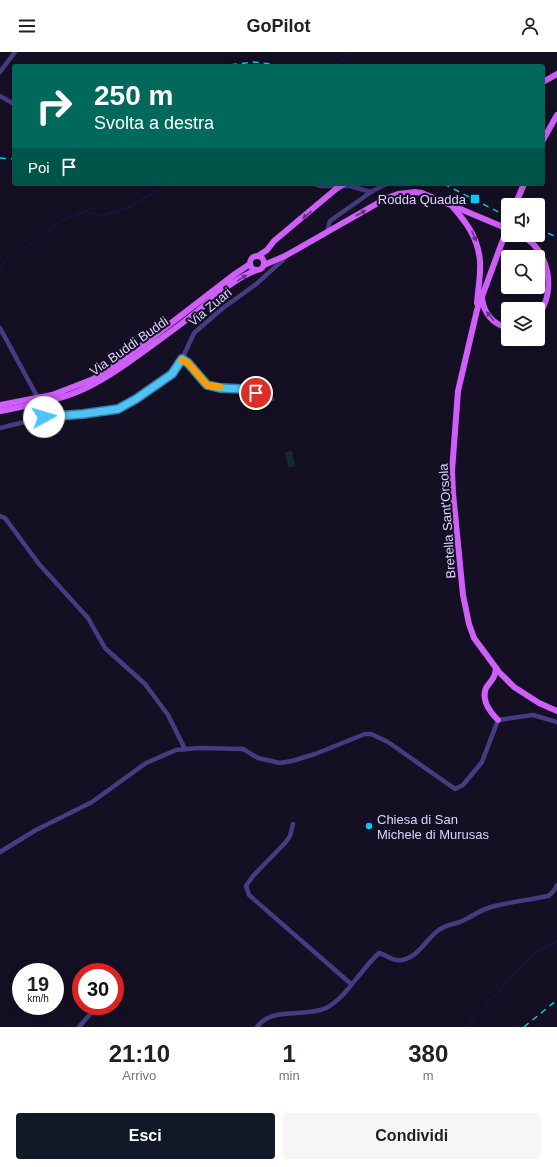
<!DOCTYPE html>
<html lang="it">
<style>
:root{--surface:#fff;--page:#f6f6f6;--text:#202124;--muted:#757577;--accent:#111827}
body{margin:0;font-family:Arial,sans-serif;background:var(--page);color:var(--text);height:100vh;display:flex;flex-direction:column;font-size:15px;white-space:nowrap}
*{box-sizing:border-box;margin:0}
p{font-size:13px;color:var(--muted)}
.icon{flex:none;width:22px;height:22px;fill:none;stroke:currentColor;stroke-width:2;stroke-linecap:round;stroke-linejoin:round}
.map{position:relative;height:975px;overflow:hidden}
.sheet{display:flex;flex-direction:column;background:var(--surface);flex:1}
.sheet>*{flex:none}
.top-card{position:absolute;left:12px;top:12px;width:533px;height:122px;border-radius:4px;box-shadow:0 2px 10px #0003;background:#00695c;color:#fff;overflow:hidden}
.fabs{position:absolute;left:501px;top:146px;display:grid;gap:8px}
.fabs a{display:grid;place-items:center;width:44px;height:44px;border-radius:4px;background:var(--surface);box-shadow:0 2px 10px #0003;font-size:20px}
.speed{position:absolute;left:12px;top:911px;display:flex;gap:8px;font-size:20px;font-weight:700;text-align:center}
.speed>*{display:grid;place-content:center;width:52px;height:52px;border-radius:50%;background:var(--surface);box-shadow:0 2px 10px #0003;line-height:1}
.speed small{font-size:10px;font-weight:400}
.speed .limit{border:6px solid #d22;background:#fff;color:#111}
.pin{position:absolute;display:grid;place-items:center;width:34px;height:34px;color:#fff;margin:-17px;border:2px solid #fff;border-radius:50%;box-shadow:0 1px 4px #0007}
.me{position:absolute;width:44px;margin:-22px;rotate:84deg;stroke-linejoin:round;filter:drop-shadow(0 0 3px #0008)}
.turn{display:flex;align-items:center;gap:14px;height:84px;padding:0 16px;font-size:18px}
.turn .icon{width:52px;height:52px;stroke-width:2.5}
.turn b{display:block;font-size:28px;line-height:34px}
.then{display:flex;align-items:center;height:38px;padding:0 16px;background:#0003;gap:8px;font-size:15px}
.eta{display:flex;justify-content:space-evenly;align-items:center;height:68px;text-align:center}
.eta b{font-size:24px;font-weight:700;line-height:28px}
.action{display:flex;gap:8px;margin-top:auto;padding:8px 16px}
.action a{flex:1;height:46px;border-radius:4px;background:var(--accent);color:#fff;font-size:16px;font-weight:700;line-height:46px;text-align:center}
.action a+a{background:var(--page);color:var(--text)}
header{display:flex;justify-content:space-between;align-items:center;height:52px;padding:0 16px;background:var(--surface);font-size:18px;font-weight:700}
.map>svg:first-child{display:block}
.green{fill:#132d2e}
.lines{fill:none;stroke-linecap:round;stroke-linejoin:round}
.stream{stroke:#0c1a41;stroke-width:1.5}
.minor{stroke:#453c82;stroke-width:4.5}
.major{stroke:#ce5ff9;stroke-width:6}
.rail{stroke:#09c7f5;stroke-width:1.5;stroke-dasharray:6 5;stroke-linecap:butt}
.major-bridge{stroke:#ce5ff9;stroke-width:6}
.oneway{fill:#683384}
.route-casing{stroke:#337fa1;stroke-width:10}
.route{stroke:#4fc3f7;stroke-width:7}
.slow{stroke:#f59e0b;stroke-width:7}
.poi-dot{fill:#09c7f5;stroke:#150f24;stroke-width:1.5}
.labels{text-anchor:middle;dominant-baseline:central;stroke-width:4;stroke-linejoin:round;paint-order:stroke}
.poi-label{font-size:13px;fill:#ddd4fd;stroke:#150f24;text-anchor:end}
.street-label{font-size:13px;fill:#ddd4fd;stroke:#150f24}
</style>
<header><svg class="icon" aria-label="menu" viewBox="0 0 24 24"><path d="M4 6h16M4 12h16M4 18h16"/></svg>GoPilot<svg class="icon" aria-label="person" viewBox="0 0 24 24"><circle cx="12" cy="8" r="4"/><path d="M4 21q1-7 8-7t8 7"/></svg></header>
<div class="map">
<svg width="557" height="975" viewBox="0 0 557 975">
<rect width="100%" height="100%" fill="#150f24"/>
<path class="green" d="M 292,399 L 295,414 L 288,415 L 285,400 Z"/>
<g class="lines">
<g class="stream">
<path d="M 334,14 L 351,0"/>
<path d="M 19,200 L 66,166 L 76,164 L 85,159 L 93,161 L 101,164 L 111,161 L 129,155 L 168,132"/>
<path d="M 0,215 L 7,207"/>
<path d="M 466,975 L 533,902 L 557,889"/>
</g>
<g class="minor">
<path d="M 0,20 L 15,0"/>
<path d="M 0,44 L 14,52"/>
<path d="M 315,132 L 320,134 L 350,134 L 371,140"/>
<path d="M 327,180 L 330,169 L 371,140 L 386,132"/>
<path d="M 0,276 L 38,346"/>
<path d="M 182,307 L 188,311 L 207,333 L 220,335 L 244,337 L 272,347"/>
<path d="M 40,351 L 44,365"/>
<path d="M 0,376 L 44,365 L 83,362 L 118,357 L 136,347 L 171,322 L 182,307 L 194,281 L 223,256 L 255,233 L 283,208 L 285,204"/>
<path d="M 0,464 L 5,466 L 39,512 L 88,566 L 105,596 L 145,632 L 168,663 L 185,697"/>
<path d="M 293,772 L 290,784 L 285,791 L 253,824 L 246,834 L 249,843 L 351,932"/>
<path d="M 0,800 L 36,778 L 92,750 L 146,711 L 176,698 L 199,696 L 243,697 L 258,706 L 280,711 L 292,709 L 315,702 L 365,682 L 371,682 L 388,690 L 455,737 L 463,733 L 482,710 L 498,668 L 533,663 L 557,670"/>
<path d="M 79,975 L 97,954"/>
<path d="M 257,975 C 272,954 305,966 326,956 C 347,945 361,917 379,901 C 387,903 393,910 402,908 C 421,904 427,884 442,876 C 447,873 454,872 460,870 C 470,866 480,858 491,855 C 509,850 529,848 548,844 L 553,840 L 557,833"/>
</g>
<g class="major">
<path d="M 543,30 L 557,22"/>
<path d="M 543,88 L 557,63"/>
<path d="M 515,153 L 524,132"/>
<path d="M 452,154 C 467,171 478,186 480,209 C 481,223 478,237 477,251"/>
<path d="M 521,183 C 549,198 557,238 538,264"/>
<path d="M 504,185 L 477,258 L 458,339 L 452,419 L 453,441 L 463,543 L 469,572 L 474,586 L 499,620 L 514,635 L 539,651 L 557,659"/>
<path d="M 258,204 L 267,198 L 274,189 L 336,137"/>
<circle cx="257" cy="211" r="7"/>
<path d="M 264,213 L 285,204 L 385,147 L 398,142 L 415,140 L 422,141 L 508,177"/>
<path d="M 482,246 C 484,262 493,272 508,276"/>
<path d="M 0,353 L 52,343 L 91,328 L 107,319 L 153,285 L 235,222 L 250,212"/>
<path d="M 0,359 C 26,354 52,350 77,340 C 101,330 122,315 144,299 C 159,288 175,277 190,265 C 211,249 232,227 257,218"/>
<path d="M 496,616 C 495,627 491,628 486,636 C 481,648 490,660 498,668"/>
</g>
<g class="rail">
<path d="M 220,14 L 254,10 L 288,14"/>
<path d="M 0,106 L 14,107"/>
<path d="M 444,132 L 508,165"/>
<path d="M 538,177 L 557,185"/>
<path d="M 524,975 L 557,948"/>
</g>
<g class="major-bridge">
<path d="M 336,137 L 344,132"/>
<path d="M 504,185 L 508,173"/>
</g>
</g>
<defs><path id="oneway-solid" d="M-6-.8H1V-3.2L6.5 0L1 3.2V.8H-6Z"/></defs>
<g class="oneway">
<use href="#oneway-solid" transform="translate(361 161) rotate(-30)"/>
<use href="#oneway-solid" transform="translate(307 163) rotate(140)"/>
<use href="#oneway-solid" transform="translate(474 184) rotate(66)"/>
<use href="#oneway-solid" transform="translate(242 226) rotate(-31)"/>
<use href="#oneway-solid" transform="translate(490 264) rotate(-129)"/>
</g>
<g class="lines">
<g class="route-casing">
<path id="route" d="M 44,365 L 83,362 L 118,357 L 136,347 L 172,322 L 182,307 L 188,311 L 207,333 L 220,336 L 244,337 L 256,341"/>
</g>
<use href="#route" class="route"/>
<path class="slow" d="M 182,308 L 188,311 L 207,333 L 220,335"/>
</g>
<g class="poi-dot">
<rect x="470" y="142" width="10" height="10" rx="2"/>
<circle cx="369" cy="774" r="4"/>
</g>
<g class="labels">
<g class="poi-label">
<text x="466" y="147">Rodda Quadda</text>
<text x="377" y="767" text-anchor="start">Chiesa di San<tspan x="377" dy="15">Michele di Murusas</tspan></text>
</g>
<g class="street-label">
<text transform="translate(210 255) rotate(-40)">Via Zuari</text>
<text transform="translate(129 294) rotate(-35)">Via Buddi Buddi</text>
<text transform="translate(447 469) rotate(-94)">Bretella Sant'Orsola</text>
</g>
</g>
</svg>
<div class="fabs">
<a><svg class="icon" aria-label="sound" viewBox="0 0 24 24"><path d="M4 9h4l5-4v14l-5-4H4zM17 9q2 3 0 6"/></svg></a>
<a><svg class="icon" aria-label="search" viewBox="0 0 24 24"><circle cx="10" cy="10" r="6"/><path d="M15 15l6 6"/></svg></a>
<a><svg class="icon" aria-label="layers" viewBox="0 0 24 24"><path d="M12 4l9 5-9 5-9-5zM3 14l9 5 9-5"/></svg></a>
</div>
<div class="speed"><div>19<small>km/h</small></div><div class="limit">30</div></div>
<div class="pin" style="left:256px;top:341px;background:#d93025"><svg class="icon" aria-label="arrive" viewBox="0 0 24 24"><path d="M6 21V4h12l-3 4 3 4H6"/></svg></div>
<svg class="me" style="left:44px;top:365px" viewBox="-20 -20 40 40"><circle r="19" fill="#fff"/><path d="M0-13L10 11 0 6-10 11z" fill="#4fc3f7"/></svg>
<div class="top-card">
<div class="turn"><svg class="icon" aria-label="right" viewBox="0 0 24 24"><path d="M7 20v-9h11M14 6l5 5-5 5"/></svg><div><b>250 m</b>Svolta a destra</div></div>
<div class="then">Poi<svg class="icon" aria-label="arrive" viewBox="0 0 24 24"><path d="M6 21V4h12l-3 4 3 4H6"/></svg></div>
</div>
</div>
<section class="sheet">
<div class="eta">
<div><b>21:10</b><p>Arrivo</p></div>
<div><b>1</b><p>min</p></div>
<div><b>380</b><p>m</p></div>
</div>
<div class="action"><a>Esci</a><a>Condividi</a></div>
</section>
